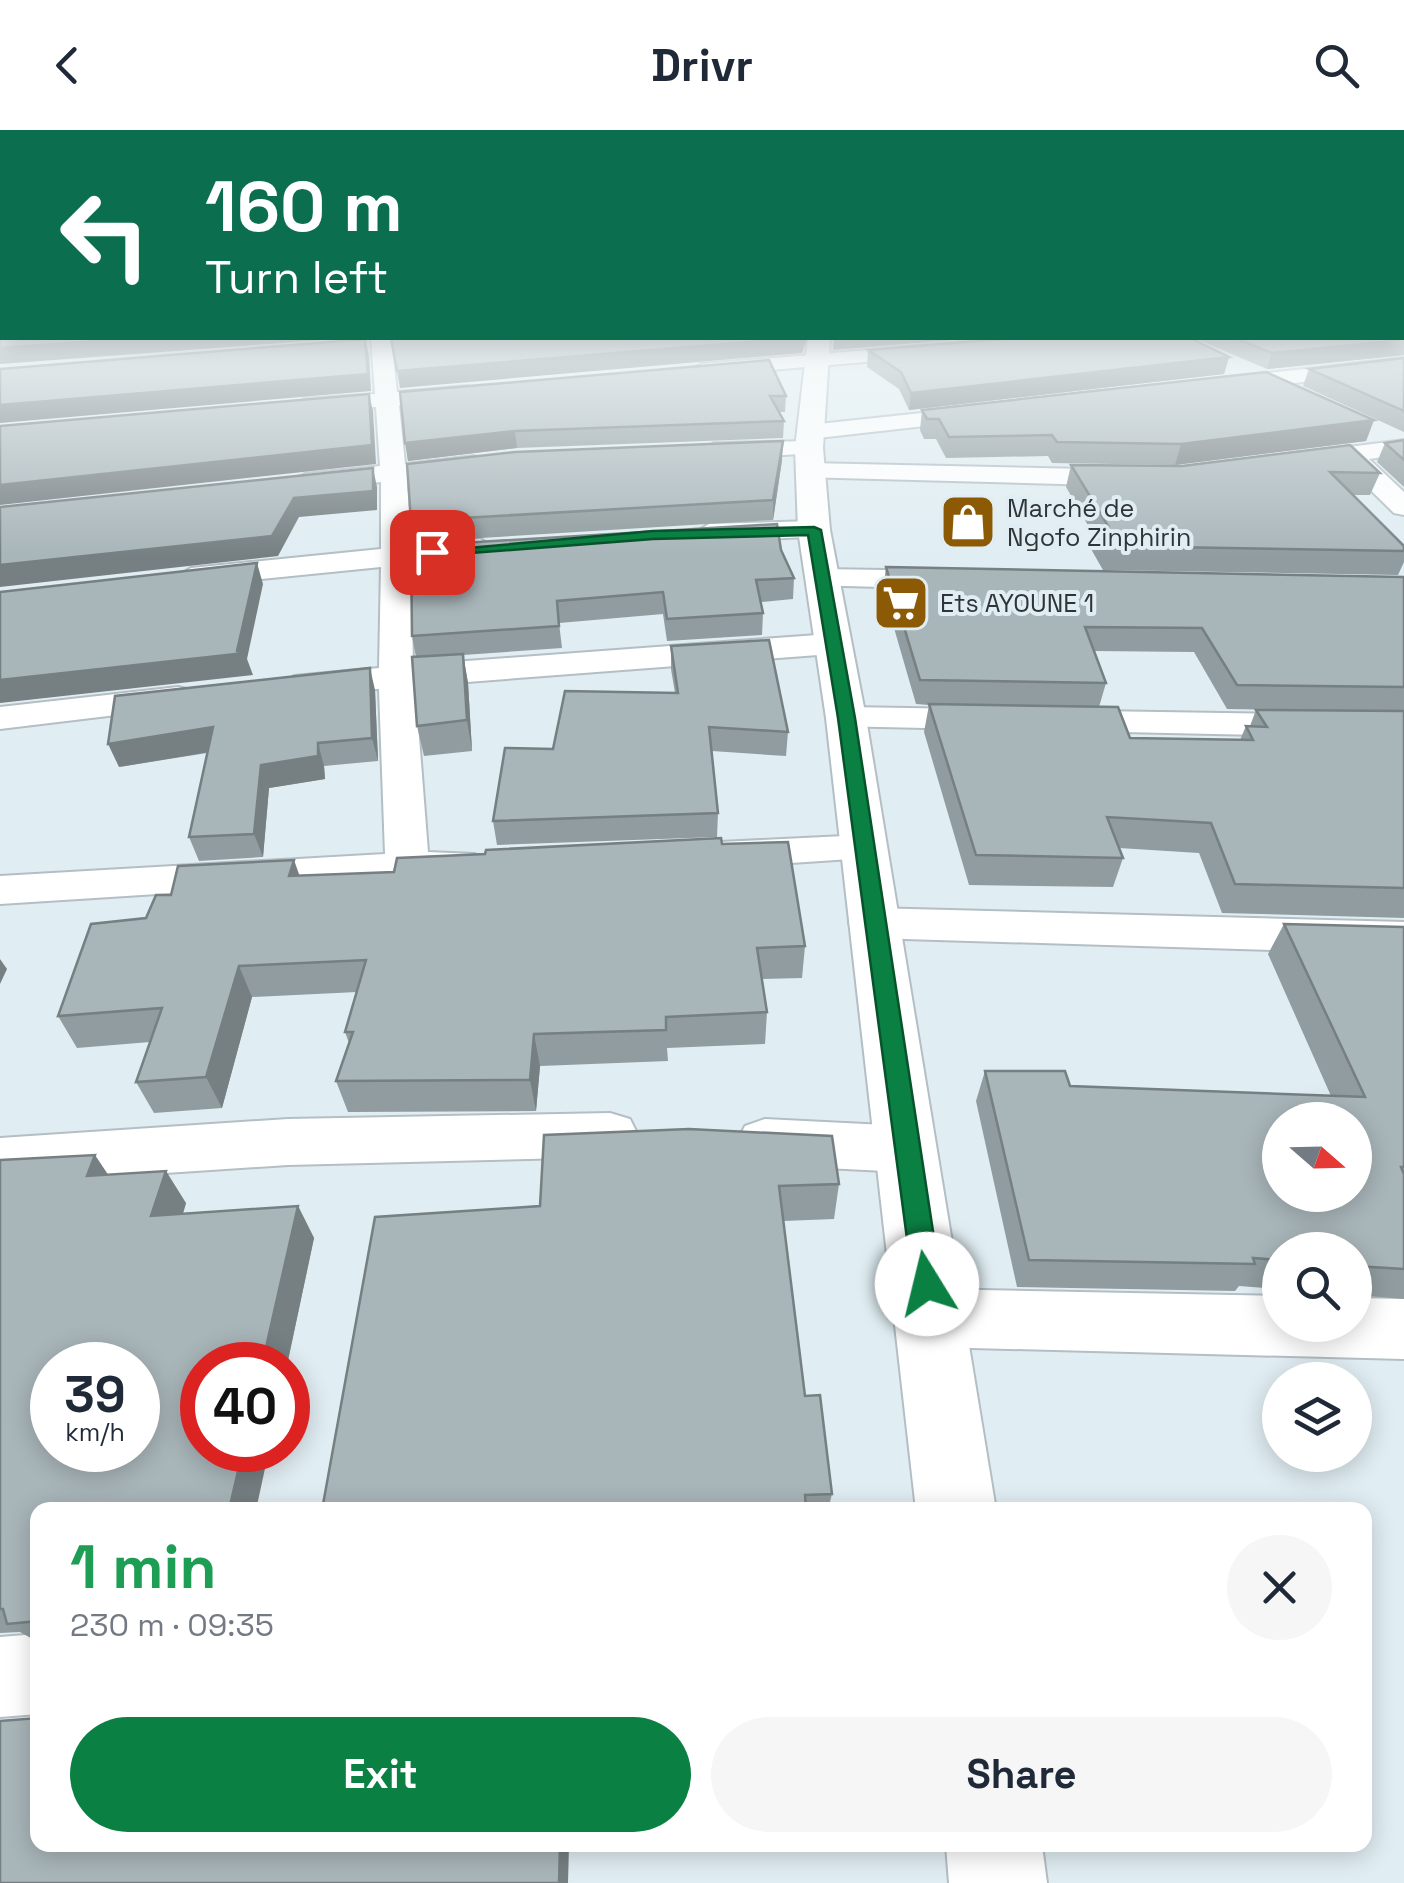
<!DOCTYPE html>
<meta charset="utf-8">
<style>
:root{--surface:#fff;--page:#f6f6f7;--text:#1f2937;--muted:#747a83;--accent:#0b8043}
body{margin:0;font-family:"Space Grotesk",sans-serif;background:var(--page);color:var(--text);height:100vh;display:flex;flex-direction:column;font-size:38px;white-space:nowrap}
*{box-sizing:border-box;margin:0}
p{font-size:32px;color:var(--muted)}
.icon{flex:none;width:55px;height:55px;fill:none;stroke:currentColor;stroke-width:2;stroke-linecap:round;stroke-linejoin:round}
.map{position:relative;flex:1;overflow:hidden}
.sheet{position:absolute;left:30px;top:1372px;width:1342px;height:350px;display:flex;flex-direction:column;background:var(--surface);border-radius:20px;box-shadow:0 5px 25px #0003}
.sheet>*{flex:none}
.guide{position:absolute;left:0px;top:0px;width:1405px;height:210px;box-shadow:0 5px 25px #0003;background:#0b6e4f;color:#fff;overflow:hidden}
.needle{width:65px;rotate:110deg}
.controls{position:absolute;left:1262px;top:972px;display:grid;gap:20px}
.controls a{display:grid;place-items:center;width:110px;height:110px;border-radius:50%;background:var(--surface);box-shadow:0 5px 25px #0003;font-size:50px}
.speed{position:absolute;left:30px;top:1212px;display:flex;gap:20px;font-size:50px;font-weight:700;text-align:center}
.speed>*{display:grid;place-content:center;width:130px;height:130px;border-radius:50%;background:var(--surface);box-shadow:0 5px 25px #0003;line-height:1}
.speed small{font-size:25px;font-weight:400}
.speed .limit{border:15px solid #d22;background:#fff;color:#111}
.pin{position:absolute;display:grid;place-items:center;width:85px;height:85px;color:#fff;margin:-42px;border-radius:20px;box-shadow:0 5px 15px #0006}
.me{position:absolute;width:110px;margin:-55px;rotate:351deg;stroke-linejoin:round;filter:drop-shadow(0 0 8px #0008)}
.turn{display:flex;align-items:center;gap:35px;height:210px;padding:0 40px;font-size:45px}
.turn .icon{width:130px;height:130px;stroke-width:2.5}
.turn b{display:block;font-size:70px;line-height:85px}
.round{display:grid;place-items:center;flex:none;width:105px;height:105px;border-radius:52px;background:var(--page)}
.overview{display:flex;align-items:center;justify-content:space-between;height:170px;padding:0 40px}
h1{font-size:60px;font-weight:700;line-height:75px;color:#1e9e55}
.primary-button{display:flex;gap:20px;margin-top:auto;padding:20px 40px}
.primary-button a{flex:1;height:115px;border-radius:60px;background:var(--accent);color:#fff;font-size:40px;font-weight:700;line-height:115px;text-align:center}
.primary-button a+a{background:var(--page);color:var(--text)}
header{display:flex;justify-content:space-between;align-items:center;height:130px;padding:0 40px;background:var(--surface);font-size:45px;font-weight:700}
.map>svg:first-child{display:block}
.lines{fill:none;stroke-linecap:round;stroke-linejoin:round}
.minor-casing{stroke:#b3bfc4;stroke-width:4}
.tertiary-casing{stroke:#b3bfc4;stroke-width:4}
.minor{fill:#fff;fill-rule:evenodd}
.tertiary{fill:#fff;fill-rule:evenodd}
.wall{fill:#909c9f;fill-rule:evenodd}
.shaded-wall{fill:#767f82}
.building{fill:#a8b5b9;stroke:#767f82;stroke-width:2.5;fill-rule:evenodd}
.route{fill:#0b8043;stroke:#07532c;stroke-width:2.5}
.labels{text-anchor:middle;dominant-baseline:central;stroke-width:8;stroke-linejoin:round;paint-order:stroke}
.far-poi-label{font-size:25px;fill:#2f3436;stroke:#e0edf2;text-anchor:start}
</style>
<header><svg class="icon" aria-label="back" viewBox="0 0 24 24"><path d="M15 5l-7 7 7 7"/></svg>Drivr<svg class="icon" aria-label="search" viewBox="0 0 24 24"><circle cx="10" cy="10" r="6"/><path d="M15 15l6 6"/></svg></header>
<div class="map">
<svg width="1404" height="1753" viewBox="0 0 1404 1753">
<rect width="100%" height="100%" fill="#e0edf2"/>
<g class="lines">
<g class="minor-casing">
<g id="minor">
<path d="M 371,208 L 391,208 L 397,262 L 468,256 L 479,263 L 468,270 L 399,275 L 405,334 L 474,326 L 487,334 L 474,342 L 407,349 L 411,416 L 480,409 L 495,418 L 480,427 L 411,434 L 413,535 L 831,504 L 843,507 L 848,514 L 843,521 L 831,524 L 415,556 L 428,722 L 475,724 L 482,734 L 475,744 L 0,774 L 0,746 L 385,724 L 379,559 L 294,562 L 289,554 L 294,546 L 379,538 L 381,437 L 191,456 L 176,447 L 191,438 L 381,419 L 381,352 L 305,360 L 292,352 L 305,344 L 380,336 L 376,277 L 304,283 L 292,276 L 304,269 L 375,264 Z"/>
<path d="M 1010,208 L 1085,208 L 1075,214 L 702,246 L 691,240 L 702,234 Z"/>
<path d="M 1404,228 L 1404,240 L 1212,263 L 1201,256 L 1212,249 Z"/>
<path d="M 988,276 L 1000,283 L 996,288 L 809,309 L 797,302 L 809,295 Z"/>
<path d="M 1404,310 L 1404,324 L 1369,329 L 1404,362 L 1404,385 L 1394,383 L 1343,333 L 1293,340 L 1280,332 L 1293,324 Z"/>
<path d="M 809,311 L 818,313 L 821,318 L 818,323 L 714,329 L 701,321 L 714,313 Z"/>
<path d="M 809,333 L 1134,340 L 1147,348 L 1134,356 L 800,347 L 796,341 Z"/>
<path d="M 814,391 L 828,400 L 824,406 L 709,412 L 695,403 L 709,394 Z"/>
<path d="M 821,439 L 951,441 L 966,450 L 951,459 L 810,455 L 806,448 Z"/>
<path d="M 178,557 L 191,560 L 196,568 L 191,576 L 0,599 L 0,577 Z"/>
<path d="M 846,577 L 1404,586 L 1404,608 L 833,596 L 827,588 L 833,580 Z"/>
<path d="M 865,705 L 880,709 L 886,718 L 880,727 L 720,738 L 705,734 L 698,725 L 705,716 L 720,712 Z"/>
<path d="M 872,778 L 1404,792 L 1404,824 L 872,808 L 856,804 L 849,793 L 856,782 Z"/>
<path d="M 610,983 L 630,989 L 638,1005 L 630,1021 L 610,1027 L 288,1035 L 0,1054 L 0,1008 L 288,989 Z"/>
<path d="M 765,989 L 905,996 L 925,1003 L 933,1019 L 925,1035 L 905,1042 L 765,1035 L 745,1028 L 737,1012 L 745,996 Z"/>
<path d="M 933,1159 L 1280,1166 L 1280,1195 L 1355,1195 L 1355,1168 L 1404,1169 L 1404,1229 L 933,1217 L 910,1209 L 901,1188 L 910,1167 Z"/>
<path d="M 38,1504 L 38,1584 L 0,1587 L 0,1507 Z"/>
</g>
</g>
<g class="tertiary-casing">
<g id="tertiary">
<path d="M 808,208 L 830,208 L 823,318 L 830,400 L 866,588 L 996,1380 L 916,1380 L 826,588 L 798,400 L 795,318 Z"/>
<path d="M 946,1715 L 1042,1715 L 1047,1753 L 949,1753 Z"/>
</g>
</g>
<use href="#minor" class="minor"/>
<use href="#tertiary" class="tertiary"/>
</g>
<g class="wall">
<path d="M 1404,181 L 1404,225 L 1267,239 L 1194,208 L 1402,208 Z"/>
<path d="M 868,220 L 1229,227 L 1224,244 L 909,280 L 899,259 L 867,237 Z"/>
<path d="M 1404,228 L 1404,302 L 1303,256 L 1309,239 Z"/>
<path d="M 400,262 L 786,266 L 785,282 L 779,282 L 784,291 L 783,308 L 517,318 L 408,331 Z"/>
<path d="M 922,280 L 1374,290 L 1366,311 L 1175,335 L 1052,333 L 1048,326 L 946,328 L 936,309 L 924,309 L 920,300 Z"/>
<path d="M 1404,310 L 1404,357 L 1377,332 L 1385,313 Z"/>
<path d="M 782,330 L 773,390 L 415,412 L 411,391 Z"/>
<path d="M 1071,335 L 1380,343 L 1370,365 L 1353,365 L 1404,416 L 1404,432 L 1398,445 L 1103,440 L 1091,419 L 1094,406 L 1066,357 Z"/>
<path d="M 411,416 L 781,420 L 794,448 L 793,469 L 761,472 L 763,483 L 762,505 L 667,511 L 663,484 L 559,493 L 562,518 L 463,525 L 468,553 L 472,621 L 424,626 L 417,596 L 416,527 L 412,506 Z"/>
<path d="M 886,437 L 1404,447 L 1404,788 L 1222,783 L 1199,723 L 1119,718 L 1123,728 L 1113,757 L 969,755 L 924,602 L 929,575 L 916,574 L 883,460 ZM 1094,521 L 1194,522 L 1227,579 L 1280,580 L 1256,580 L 1250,596 L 1246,596 L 1240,610 L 1130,608 L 1099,577 L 1106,553 Z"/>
<path d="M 671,516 L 788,602 L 786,626 L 712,621 L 718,683 L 717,707 L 497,715 L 493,691 L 553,619 L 675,563 L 671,539 Z"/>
<path d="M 375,560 L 378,631 L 324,636 L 325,649 L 269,658 L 263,727 L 199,731 L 189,707 L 207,623 L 119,637 Z"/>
<path d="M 722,714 L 805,816 L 802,848 L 762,849 L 767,882 L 765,914 L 667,918 L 668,931 L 540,936 L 536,981 L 348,982 L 336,951 L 349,913 L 345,902 L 357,862 L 252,867 L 222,978 L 154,983 L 136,952 L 150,912 L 77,918 L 58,886 L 146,788 L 171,765 L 299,746 L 394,742 Z"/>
<path d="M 1284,794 L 1404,797 L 1404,1169 L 1355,1165 L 1355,1120 L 1280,1120 L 1280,1159 L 1239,1156 L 1235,1161 L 1017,1157 L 976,971 L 985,941 L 1070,956 L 1331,966 L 1268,824 Z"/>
<path d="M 544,1005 L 839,1054 L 834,1089 L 783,1091 L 805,1266 L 832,1364 L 828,1380 L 322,1380 L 540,1076 Z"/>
<path d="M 0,1030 L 108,1045 L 186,1073 L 183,1084 L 298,1076 L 314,1108 L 287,1235 L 202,1235 L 38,1380 L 38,1512 L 20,1502 L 0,1503 Z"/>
</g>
<g class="shaded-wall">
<path d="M 137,208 L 349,208 L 0,234 L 0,218 Z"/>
<path d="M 796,208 L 807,208 L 802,223 L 400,258 L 397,241 Z"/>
<path d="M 834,208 L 976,208 L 833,220 Z"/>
<path d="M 365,209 L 369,225 L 371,261 L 0,293 L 0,275 Z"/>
<path d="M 1404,210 L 1404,225 L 1267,239 L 1272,223 Z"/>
<path d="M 1229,227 L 1224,244 L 909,280 L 911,263 Z"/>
<path d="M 369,264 L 373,281 L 376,334 L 0,375 L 0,355 Z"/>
<path d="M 1374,290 L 1366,311 L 1175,335 L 1181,314 Z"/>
<path d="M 515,301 L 517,318 L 408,331 L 405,313 Z"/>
<path d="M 783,311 L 782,330 L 773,390 L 773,370 Z"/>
<path d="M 373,338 L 377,357 L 377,380 L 299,387 L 278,426 L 0,457 L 0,435 L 294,368 Z"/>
<path d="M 257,433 L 263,454 L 247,529 L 253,545 L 0,573 L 0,550 L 237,521 Z"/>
<path d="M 463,524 L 468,553 L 472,621 L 467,590 Z"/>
<path d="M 370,538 L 375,560 L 378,631 L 372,608 Z"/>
<path d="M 213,597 L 221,620 L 119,637 L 108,614 Z"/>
<path d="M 318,613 L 324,636 L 325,649 L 269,658 L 263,727 L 254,704 L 261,635 Z"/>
<path d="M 294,730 L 305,761 L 289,746 Z"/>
<path d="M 0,829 L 7,839 L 0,854 Z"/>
<path d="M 239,836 L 252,867 L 222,978 L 206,947 Z"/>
<path d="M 534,904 L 540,936 L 536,981 L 530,950 Z"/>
<path d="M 95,1025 L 117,1058 L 87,1046 Z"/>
<path d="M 166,1041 L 186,1073 L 172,1118 L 151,1086 Z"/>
<path d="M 298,1076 L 314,1108 L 287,1235 L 262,1235 Z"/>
<path d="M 243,1320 L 269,1320 L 256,1380 L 229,1380 Z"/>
<path d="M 560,1715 L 569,1715 L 568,1753 L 559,1753 Z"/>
</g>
<g class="building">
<path d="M 0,181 L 2,181 L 2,208 L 137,208 L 0,218 Z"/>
<path d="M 1402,181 L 1404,181 L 1404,210 L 1272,223 L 1235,208 L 1402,208 Z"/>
<path d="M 391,208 L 796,208 L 397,241 Z"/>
<path d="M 1016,208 L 1190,208 L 1229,227 L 911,263 L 901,242 L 868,220 Z"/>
<path d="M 365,209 L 368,244 L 0,275 L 0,239 Z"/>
<path d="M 1404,228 L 1404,281 L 1309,239 Z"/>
<path d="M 769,230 L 786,266 L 770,266 L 784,291 L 515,301 L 405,313 L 400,262 Z"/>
<path d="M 1266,242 L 1374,290 L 1181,314 L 1057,312 L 1052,305 L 949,307 L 939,289 L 927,289 L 922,280 Z"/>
<path d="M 369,264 L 372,315 L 0,355 L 0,296 Z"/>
<path d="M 1404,310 L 1404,330 L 1385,313 Z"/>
<path d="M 783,311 L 773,370 L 411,391 L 407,334 L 515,322 Z"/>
<path d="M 1350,315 L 1380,343 L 1330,342 L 1404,416 L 1404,421 L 1109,416 L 1097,395 L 1108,396 L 1071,335 L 1182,336 Z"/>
<path d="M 373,338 L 373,361 L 294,368 L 272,406 L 0,435 L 0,377 Z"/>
<path d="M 777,394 L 781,420 L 794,448 L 756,450 L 763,483 L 667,489 L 663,462 L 557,471 L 559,496 L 412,506 L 411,416 Z"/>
<path d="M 257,433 L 237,521 L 245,523 L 0,550 L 0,462 Z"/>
<path d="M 886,437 L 1404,447 L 1404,557 L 1237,555 L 1202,498 L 1085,497 L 1106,553 L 920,550 Z"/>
<path d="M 769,510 L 788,602 L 709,597 L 718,683 L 493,691 L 505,618 L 553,619 L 565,561 L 678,563 L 671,516 Z"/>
<path d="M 463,524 L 467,590 L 417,596 L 412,527 Z"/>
<path d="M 370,538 L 372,608 L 318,613 L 318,626 L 261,635 L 254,704 L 189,707 L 213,597 L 108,614 L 115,566 Z"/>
<path d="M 929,574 L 1118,577 L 1130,608 L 1253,610 L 1246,596 L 1267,597 L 1256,580 L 1404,581 L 1404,758 L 1235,754 L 1211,693 L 1107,687 L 1123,728 L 976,725 Z"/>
<path d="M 721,708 L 722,714 L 788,712 L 805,816 L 757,818 L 767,882 L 666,887 L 666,900 L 534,904 L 530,950 L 336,951 L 353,902 L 345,902 L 366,830 L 239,836 L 206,947 L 136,952 L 162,878 L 58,886 L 91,794 L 146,788 L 156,765 L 171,765 L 178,736 L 294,730 L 289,746 L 394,742 L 397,728 L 485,724 L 486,720 Z"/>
<path d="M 1284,794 L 1404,797 L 1404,1037 L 1401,1037 L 1404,1044 L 1404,1139 L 1355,1136 L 1355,1120 L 1280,1120 L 1280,1130 L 1253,1128 L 1255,1134 L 1029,1130 L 985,941 L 1065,941 L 1070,956 L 1365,967 ZM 1280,990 L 1355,990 L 1355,1065 L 1280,1065 Z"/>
<path d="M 689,999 L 832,1006 L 839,1054 L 779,1056 L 805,1266 L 820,1265 L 832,1364 L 805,1365 L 806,1380 L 322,1380 L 375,1087 L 540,1076 L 544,1005 Z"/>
<path d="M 95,1025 L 87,1046 L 166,1041 L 151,1086 L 298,1076 L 262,1235 L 202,1235 L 202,1320 L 243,1320 L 229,1380 L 38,1380 L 38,1491 L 7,1494 L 3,1479 L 0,1479 L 0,1030 ZM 52,1235 L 138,1235 L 138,1320 L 52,1320 Z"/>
<path d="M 38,1588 L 38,1715 L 560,1715 L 559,1753 L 0,1753 L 0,1591 Z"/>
</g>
<linearGradient id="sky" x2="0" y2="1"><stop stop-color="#64acd6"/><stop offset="0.42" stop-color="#f1f7f9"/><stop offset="1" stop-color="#f1f7f9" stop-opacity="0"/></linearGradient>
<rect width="1404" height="426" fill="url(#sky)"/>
<path class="route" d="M 814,397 L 821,400 L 855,588 L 941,1154 L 937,1164 L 927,1167 L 917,1164 L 913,1154 L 838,588 L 808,405 L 653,409 L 432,426 L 425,422 L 653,401 Z"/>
<defs>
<g id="shop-square" transform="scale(2.875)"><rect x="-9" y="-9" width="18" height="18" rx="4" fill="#8c5a04" stroke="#e0edf2"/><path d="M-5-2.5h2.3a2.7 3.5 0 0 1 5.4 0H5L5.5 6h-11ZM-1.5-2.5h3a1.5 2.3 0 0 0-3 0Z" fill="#fff"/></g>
<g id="supermarket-square" transform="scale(2.875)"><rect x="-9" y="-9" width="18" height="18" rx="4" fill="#8c5a04" stroke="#e0edf2"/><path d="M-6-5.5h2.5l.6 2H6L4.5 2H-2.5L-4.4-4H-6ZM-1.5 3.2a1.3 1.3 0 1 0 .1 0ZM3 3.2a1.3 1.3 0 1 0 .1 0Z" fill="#fff"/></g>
</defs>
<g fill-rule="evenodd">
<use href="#shop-square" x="968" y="392"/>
<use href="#supermarket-square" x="901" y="473"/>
</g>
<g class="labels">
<g class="far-poi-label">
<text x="1007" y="378">Marché de<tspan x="1007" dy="29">Ngofo Zinphirin</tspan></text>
<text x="940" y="473">Ets AYOUNE 1</text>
</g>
</g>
</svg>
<div class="controls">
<a><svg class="needle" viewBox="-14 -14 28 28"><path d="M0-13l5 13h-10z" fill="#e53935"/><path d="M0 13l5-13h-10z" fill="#747a83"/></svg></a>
<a><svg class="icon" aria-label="search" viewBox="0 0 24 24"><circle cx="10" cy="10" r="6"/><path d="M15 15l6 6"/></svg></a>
<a><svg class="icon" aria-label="layers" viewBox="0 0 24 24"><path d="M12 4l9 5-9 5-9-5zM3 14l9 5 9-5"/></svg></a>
</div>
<div class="speed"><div>39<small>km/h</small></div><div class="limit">40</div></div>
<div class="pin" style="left:432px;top:422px;background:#d93025"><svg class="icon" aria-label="arrive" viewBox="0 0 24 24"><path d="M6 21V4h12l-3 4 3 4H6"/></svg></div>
<svg class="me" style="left:927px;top:1154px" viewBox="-20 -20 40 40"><circle r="19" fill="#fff"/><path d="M0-13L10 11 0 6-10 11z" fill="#0b8043"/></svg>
<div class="guide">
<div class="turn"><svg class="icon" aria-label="left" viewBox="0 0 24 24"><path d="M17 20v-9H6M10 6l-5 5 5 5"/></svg><div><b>160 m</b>Turn left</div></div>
</div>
<section class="sheet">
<div class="overview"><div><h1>1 min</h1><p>230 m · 09:35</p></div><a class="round"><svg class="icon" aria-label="close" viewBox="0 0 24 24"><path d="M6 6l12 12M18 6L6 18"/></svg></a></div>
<div class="primary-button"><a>Exit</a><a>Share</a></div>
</section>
</div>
